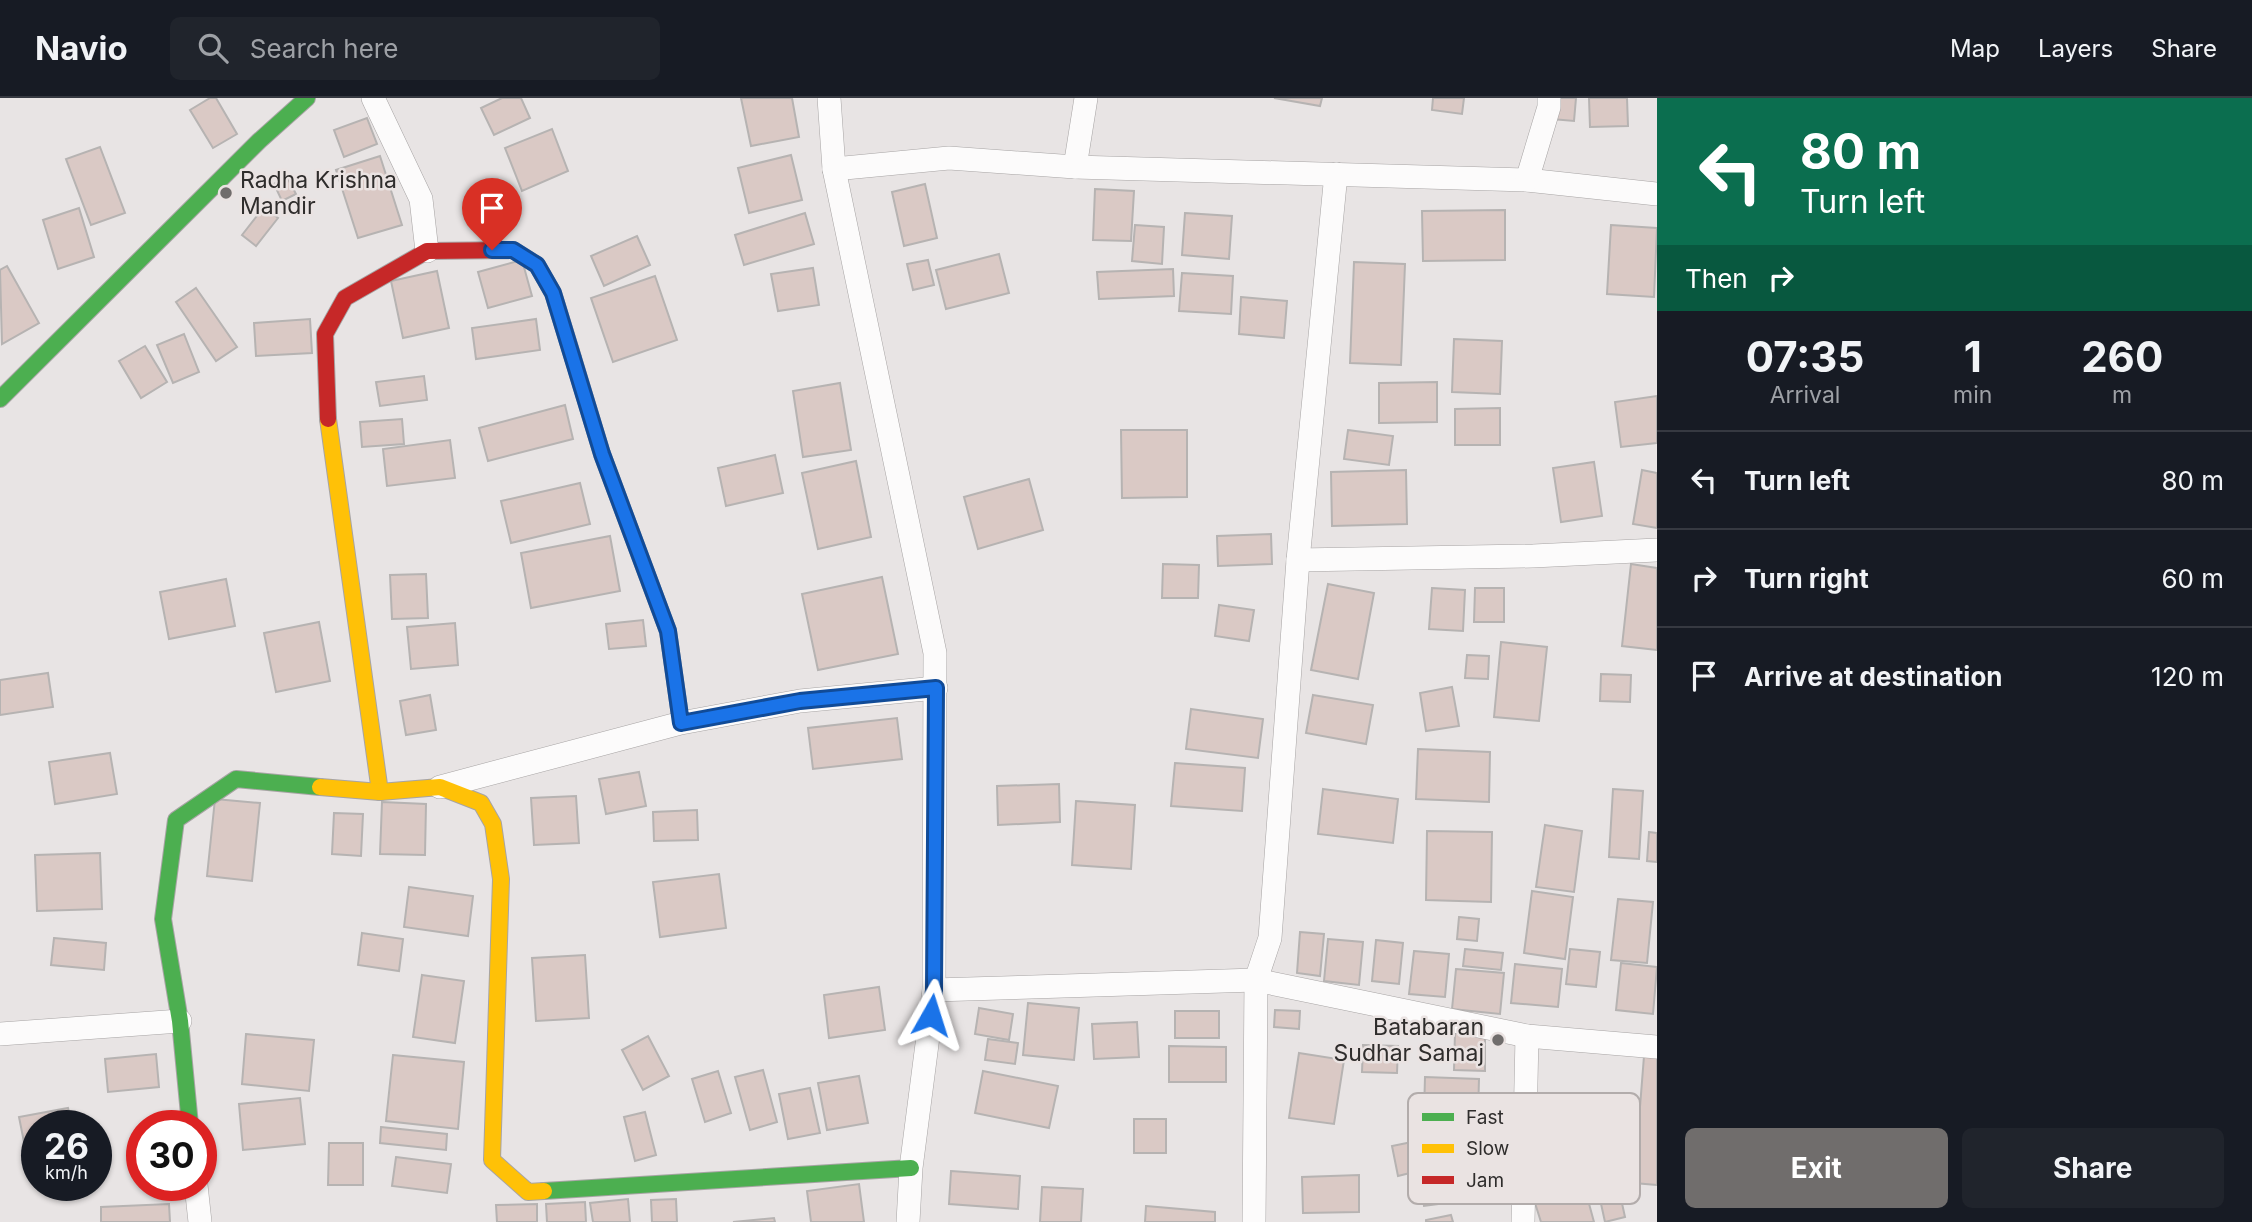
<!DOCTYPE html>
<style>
:root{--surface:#171b24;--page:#20242c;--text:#f1f3f6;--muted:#9ea1a6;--line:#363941;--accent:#706d6c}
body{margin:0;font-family:Inter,sans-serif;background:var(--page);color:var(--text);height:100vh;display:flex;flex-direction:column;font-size:26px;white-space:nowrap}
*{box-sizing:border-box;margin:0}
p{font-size:23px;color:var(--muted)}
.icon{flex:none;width:38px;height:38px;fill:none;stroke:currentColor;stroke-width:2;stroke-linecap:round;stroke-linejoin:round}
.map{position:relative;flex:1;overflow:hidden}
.panel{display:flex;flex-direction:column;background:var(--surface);width:595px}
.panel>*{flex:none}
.banner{background:#0b6e4f;color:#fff;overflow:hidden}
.speed{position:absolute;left:21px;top:1012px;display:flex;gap:14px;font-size:35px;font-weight:700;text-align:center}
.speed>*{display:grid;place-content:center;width:91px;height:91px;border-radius:50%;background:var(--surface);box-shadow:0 2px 5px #0004;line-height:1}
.speed small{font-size:18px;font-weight:400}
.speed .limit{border:10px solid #d22;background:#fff;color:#111}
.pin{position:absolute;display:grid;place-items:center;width:60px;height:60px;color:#fff;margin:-72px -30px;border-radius:50% 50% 50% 0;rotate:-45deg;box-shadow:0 0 7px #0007}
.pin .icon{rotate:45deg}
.me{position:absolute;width:77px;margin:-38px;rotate:6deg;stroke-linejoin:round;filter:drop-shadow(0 0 5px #0008)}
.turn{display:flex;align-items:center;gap:24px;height:147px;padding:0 28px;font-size:32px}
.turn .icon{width:91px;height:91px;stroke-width:2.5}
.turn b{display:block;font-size:49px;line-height:60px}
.then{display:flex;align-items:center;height:66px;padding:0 28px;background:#0003;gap:14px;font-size:26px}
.eta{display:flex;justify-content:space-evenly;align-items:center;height:119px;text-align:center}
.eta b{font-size:42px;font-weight:700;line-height:49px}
.action{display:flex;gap:14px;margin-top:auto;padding:14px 28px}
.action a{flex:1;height:80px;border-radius:10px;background:var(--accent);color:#fff;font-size:28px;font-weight:700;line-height:80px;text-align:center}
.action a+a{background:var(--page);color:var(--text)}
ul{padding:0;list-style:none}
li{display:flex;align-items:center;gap:21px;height:98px;padding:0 28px;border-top:2px solid var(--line)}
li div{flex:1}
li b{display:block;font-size:26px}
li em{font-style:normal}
header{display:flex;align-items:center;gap:42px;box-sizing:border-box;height:98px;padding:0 35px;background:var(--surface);border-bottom:2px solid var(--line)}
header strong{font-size:33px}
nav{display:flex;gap:38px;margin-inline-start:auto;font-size:24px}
.search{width:490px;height:63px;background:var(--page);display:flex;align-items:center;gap:18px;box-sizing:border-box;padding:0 24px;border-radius:10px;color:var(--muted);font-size:26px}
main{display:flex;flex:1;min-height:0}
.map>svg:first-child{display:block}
.building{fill:#dac9c5;stroke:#b6b3b2;stroke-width:2}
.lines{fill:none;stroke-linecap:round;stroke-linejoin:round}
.street-casing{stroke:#a7a4a4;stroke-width:24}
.fast-casing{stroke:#a7a4a4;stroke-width:18}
.slow-casing{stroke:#a7a4a4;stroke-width:18}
.jam-casing{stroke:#a7a4a4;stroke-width:18}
.street{stroke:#fcfbfb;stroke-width:23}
.fast{stroke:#4caf50;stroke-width:16}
.slow{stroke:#ffc107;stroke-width:16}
.jam{stroke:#c62828;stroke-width:16}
.route-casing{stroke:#114b97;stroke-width:18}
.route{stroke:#1a73e8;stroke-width:12}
.poi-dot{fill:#706d6c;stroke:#eae3e2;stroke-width:2.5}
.labels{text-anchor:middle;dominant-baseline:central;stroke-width:5;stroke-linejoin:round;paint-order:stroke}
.poi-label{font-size:23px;fill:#2f2d2c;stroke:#eae3e2;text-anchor:start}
.key{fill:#eae3e2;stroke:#b2acab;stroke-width:2}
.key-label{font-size:19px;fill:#2f2d2c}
</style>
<header>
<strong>Navio</strong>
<div class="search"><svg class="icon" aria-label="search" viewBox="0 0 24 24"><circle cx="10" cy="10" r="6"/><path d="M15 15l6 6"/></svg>Search here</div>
<nav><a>Map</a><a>Layers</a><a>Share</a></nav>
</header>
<main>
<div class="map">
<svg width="1657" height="1124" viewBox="0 0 1657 1124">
<rect width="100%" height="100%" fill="#e8e4e4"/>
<g class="building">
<path d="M 210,0 L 216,0 L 237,36 L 213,50 L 190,12 Z"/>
<path d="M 502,0 L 521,0 L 530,20 L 494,37 L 481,10 Z"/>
<path d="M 741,0 L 792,0 L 799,39 L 751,48 Z"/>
<path d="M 1274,0 L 1322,0 L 1320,8 Z"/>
<path d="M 1433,0 L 1464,0 L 1462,16 L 1432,12 Z"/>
<path d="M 1553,0 L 1576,0 L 1574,23 L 1552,21 Z"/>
<path d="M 1589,0 L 1627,0 L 1628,28 L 1590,29 Z"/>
<path d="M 367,20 L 377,46 L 344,59 L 334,32 Z"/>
<path d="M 552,31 L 568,73 L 522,93 L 505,50 Z"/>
<path d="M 100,49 L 125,115 L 91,127 L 66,61 Z"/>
<path d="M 791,57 L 802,102 L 749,115 L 738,70 Z"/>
<path d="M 380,58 L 402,127 L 358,140 L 336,72 Z"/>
<path d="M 287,79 L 296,96 L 282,103 L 274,86 Z"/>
<path d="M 925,86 L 937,140 L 904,148 L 892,94 Z"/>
<path d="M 1095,91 L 1134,93 L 1131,143 L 1093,142 Z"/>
<path d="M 264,109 L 278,120 L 256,148 L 242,137 Z"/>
<path d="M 79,110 L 94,159 L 58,171 L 43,122 Z"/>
<path d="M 1505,112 L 1505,162 L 1423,163 L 1422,113 Z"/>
<path d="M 805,115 L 814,146 L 744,167 L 735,137 Z"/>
<path d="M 1185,115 L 1232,118 L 1229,161 L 1182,157 Z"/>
<path d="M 1135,127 L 1164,129 L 1162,166 L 1132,163 Z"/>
<path d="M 1611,127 L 1657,130 L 1654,199 L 1607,196 Z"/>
<path d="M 637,138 L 650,167 L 604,188 L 591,158 Z"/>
<path d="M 999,156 L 1009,195 L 946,211 L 936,172 Z"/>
<path d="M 522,162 L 532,198 L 488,210 L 478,174 Z"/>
<path d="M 928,162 L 934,187 L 913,192 L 907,166 Z"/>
<path d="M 1354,164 L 1405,166 L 1401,267 L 1350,265 Z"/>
<path d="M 7,168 L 39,225 L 2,246 L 0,172 Z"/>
<path d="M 813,170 L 819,207 L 778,213 L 771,176 Z"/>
<path d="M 1173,171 L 1174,198 L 1099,201 L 1097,174 Z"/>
<path d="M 437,173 L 449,230 L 403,240 L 391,183 Z"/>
<path d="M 1182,175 L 1233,178 L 1231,216 L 1179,213 Z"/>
<path d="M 655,178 L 677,242 L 613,264 L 591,200 Z"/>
<path d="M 196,190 L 237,249 L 216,263 L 176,204 Z"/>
<path d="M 1241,199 L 1287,203 L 1284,240 L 1239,236 Z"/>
<path d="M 310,221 L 312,255 L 256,258 L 254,225 Z"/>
<path d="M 536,221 L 540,252 L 476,261 L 472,230 Z"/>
<path d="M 184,236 L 199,274 L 173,285 L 157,247 Z"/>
<path d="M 1454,241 L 1502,243 L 1500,296 L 1452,294 Z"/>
<path d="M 145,248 L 167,284 L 141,300 L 119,263 Z"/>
<path d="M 424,278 L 427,302 L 380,308 L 376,284 Z"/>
<path d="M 1437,284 L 1437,324 L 1379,325 L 1379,285 Z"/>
<path d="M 840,285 L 851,352 L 803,359 L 793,293 Z"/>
<path d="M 1657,298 L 1657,345 L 1621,349 L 1615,304 Z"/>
<path d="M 565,307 L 573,341 L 488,363 L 479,330 Z"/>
<path d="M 1500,310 L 1500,347 L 1455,347 L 1455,311 Z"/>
<path d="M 402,321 L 404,346 L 362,349 L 360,324 Z"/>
<path d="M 1121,332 L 1187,332 L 1187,399 L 1122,400 Z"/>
<path d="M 1348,332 L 1393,338 L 1389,367 L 1344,361 Z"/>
<path d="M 450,342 L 455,380 L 387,388 L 383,351 Z"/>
<path d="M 775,357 L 783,395 L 726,408 L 718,370 Z"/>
<path d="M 856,363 L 871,439 L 818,451 L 802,375 Z"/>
<path d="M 1594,364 L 1602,418 L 1561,424 L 1553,370 Z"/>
<path d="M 1406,372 L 1407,426 L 1332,428 L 1331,374 Z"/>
<path d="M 1642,372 L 1657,375 L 1657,430 L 1633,426 Z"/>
<path d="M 1029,381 L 1043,432 L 978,451 L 964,399 Z"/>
<path d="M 580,385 L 590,426 L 511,445 L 501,403 Z"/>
<path d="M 1271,436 L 1272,466 L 1218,468 L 1217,438 Z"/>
<path d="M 610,438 L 620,493 L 531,510 L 521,455 Z"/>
<path d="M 1163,466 L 1199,467 L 1198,500 L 1162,500 Z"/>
<path d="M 1631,466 L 1657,470 L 1657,552 L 1622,548 Z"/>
<path d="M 426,476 L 428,520 L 392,521 L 390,477 Z"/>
<path d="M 882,479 L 898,556 L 818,572 L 802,496 Z"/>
<path d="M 226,481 L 235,528 L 169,541 L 160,494 Z"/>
<path d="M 1328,486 L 1374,495 L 1358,581 L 1311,572 Z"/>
<path d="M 1432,490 L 1465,492 L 1463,533 L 1429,531 Z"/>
<path d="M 1475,490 L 1504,490 L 1504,524 L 1474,524 Z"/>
<path d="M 1219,507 L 1254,512 L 1249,543 L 1215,538 Z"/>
<path d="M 643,522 L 646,548 L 609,551 L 606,526 Z"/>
<path d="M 319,524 L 330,583 L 276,594 L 264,535 Z"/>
<path d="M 455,525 L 458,567 L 411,571 L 407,529 Z"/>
<path d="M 1501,544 L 1547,549 L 1539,623 L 1494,619 Z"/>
<path d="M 1467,557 L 1489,558 L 1488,581 L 1465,580 Z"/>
<path d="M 48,575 L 53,609 L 0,617 L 0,582 Z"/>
<path d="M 1601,576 L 1631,577 L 1630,604 L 1600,603 Z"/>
<path d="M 1452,589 L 1459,628 L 1426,633 L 1420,595 Z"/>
<path d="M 430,597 L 436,632 L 406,637 L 400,603 Z"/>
<path d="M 1313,597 L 1373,607 L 1366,646 L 1306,635 Z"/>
<path d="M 1191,611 L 1263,621 L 1258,660 L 1186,651 Z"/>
<path d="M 897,620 L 902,661 L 813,671 L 808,630 Z"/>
<path d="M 1418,651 L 1490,654 L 1489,704 L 1416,701 Z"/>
<path d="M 110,655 L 117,696 L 55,706 L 49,664 Z"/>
<path d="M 1175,665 L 1245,670 L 1242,713 L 1171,708 Z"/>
<path d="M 639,674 L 646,708 L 606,716 L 599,681 Z"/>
<path d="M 1059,686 L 1060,724 L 998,727 L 997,688 Z"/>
<path d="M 1323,691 L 1398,701 L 1393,745 L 1318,736 Z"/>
<path d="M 1613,691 L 1643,693 L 1639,761 L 1609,759 Z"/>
<path d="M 576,698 L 579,745 L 534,747 L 531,700 Z"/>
<path d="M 215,701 L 260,705 L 252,783 L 207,778 Z"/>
<path d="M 1076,703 L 1135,707 L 1131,771 L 1072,767 Z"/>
<path d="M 382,704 L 426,706 L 425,757 L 380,756 Z"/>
<path d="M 697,712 L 698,742 L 654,743 L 653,714 Z"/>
<path d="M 334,715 L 363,716 L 361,758 L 332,756 Z"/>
<path d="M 1545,727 L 1582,733 L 1574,794 L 1536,789 Z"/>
<path d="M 1427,733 L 1492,734 L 1491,804 L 1426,802 Z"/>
<path d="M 1649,734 L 1657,735 L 1657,764 L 1647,763 Z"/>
<path d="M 100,755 L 102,811 L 37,813 L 35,757 Z"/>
<path d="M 719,776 L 726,830 L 660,839 L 653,784 Z"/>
<path d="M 409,789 L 473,798 L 468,838 L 404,829 Z"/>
<path d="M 1532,793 L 1573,799 L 1565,861 L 1524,855 Z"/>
<path d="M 1618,801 L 1653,804 L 1647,865 L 1611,862 Z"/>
<path d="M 1459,819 L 1479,821 L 1477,843 L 1457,841 Z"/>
<path d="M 1300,834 L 1324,836 L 1320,878 L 1297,875 Z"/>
<path d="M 362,835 L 403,841 L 399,873 L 358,867 Z"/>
<path d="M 54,840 L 106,845 L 104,872 L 51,867 Z"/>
<path d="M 1328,841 L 1363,844 L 1359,887 L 1324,883 Z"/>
<path d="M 1376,842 L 1403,845 L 1399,886 L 1372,883 Z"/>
<path d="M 1465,851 L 1503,855 L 1501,872 L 1463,868 Z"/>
<path d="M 1570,851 L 1600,854 L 1596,889 L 1566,886 Z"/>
<path d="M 1414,853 L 1449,856 L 1445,899 L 1409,896 Z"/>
<path d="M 585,857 L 589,920 L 536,923 L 532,860 Z"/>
<path d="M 1621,865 L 1657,869 L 1653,916 L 1616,912 Z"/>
<path d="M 1515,866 L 1562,871 L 1558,909 L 1511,905 Z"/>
<path d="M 1456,871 L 1504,875 L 1500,916 L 1452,911 Z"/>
<path d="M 422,877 L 464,883 L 455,945 L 413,939 Z"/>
<path d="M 879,889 L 885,932 L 829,940 L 824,897 Z"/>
<path d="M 1028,905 L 1079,910 L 1074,962 L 1023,957 Z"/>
<path d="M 979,910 L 1013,916 L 1009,942 L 975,936 Z"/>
<path d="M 1275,912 L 1300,913 L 1299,931 L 1274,929 Z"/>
<rect x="1175" y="913" width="44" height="27"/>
<path d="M 1137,924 L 1139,959 L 1094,961 L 1092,926 Z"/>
<path d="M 1455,935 L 1485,936 L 1485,973 L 1454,972 Z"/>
<path d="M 246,936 L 314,942 L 309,993 L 242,986 Z"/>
<path d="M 648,938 L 669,978 L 643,992 L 622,952 Z"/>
<path d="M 988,941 L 1018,945 L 1015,966 L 985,962 Z"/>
<path d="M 1363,947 L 1398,948 L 1397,975 L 1362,974 Z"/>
<path d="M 1169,948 L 1226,949 L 1226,984 L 1169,984 Z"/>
<path d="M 1299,955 L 1344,962 L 1334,1026 L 1289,1020 Z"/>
<path d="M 156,956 L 159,989 L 108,994 L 105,961 Z"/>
<path d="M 393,957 L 464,964 L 458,1031 L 386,1023 Z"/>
<path d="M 1644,958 L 1657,959 L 1657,1087 L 1634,1085 Z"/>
<path d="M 763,972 L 777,1024 L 750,1032 L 735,979 Z"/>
<path d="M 718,973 L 731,1015 L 705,1024 L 692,981 Z"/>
<path d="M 983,973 L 1058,988 L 1049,1030 L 975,1015 Z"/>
<path d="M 859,978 L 868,1025 L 827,1032 L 818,985 Z"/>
<path d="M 1425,979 L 1479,981 L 1478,1017 L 1424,1015 Z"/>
<path d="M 810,990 L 820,1035 L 788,1041 L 779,996 Z"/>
<path d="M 300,1000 L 305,1046 L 243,1052 L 239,1006 Z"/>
<path d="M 68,1010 L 72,1027 L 37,1027 L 37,1072 L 30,1074 L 19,1019 Z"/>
<path d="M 645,1014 L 656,1057 L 635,1063 L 624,1019 Z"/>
<rect x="1134" y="1021" width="32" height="34"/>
<path d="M 381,1029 L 447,1036 L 446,1052 L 380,1045 Z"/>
<path d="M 1412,1044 L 1418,1073 L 1398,1078 L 1392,1048 Z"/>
<path d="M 329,1045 L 363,1045 L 363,1087 L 328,1087 Z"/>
<path d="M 1480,1052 L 1486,1100 L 1424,1108 L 1419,1059 Z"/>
<path d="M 396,1059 L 451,1066 L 447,1095 L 392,1088 Z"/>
<path d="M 951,1073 L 1020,1078 L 1018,1111 L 949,1106 Z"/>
<path d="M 1359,1077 L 1359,1114 L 1303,1115 L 1302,1079 Z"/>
<path d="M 859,1086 L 864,1124 L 811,1124 L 807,1093 Z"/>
<path d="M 1618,1087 L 1625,1119 L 1605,1124 L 1598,1092 Z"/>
<path d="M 1042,1089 L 1083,1091 L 1081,1124 L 1040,1124 Z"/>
<path d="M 1585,1091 L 1594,1124 L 1541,1124 L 1535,1105 Z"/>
<path d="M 628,1101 L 630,1124 L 593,1124 L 590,1105 Z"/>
<path d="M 676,1101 L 677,1124 L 652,1124 L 651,1102 Z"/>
<path d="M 585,1104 L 586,1124 L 547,1124 L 546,1106 Z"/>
<path d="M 169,1106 L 170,1124 L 101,1124 L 101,1109 Z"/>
<path d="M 537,1106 L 537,1124 L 497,1124 L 496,1107 Z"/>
<path d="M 1146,1108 L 1215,1114 L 1215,1124 L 1145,1124 Z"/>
<path d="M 1451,1117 L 1453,1124 L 1426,1124 L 1426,1122 Z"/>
<path d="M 774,1120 L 775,1124 L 733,1124 Z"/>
</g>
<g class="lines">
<g class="street-casing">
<g id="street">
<path d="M 373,0 L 421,101 L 427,153"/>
<path d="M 829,0 L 834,71 L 935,555 L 934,892 L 911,1070 L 908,1124"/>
<path d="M 1075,69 L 1086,0"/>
<path d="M 834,71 L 949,60 L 1075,69 L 1527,82 L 1657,96"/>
<path d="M 1527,82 L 1549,9 L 1549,0"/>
<path d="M 1298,462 L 1533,458 L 1657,452"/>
<path d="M 440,689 L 681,625 L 800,603 L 936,590"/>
<path d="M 934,892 L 1256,882 L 1527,938 L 1657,949"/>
<path d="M 0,936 L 180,923"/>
<path d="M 196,1087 L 200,1124"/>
<path d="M 1254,1124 L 1256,882 L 1270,840 L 1298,462 L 1336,76"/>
<path d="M 1523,1124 L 1527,938"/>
</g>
</g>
<g class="fast-casing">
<g id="fast">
<path d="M 573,260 L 602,356 L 668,533 L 681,625"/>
<path d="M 0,301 L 259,43 L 307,0"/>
<path d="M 190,1027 L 180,923 L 163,821 L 176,722 L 236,681 L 320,689"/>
<path d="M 544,1093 L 911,1070"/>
</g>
</g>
<g class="slow-casing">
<g id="slow">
<path d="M 328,321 L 380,694"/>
<path d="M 320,689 L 380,694 L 440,689 L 481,705 L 493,726 L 501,781 L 492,1062 L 528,1094 L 544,1093"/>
</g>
</g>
<g class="jam-casing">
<path id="jam" d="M 328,321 L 325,236 L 345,200 L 427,153 L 513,152 L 537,167 L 553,195 L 573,260"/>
</g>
<use href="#street" class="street"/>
<use href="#fast" class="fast"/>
<use href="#slow" class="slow"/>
<use href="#jam" class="jam"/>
</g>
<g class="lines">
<g class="route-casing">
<path id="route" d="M 492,152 L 513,152 L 537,167 L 553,195 L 602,356 L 668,533 L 681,625 L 800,603 L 936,590 L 934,892 L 931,917"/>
</g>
<use href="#route" class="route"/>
</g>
<g class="poi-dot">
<circle cx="226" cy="95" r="7"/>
<circle cx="1498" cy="942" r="7"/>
</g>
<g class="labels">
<g class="poi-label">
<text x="240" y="82">Radha Krishna<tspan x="240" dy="26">Mandir</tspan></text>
<text x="1484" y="929" text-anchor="end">Batabaran<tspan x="1484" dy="26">Sudhar Samaj</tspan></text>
</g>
</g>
<rect x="1408" y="995" width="232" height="111" rx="10" class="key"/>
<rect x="1422" y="1015" width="32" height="8" fill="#4caf50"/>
<rect x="1422" y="1046" width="32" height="9" fill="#ffc107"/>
<rect x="1422" y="1078" width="32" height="8" fill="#c62828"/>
<g class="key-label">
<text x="1466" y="1026">Fast</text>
<text x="1466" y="1057">Slow</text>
<text x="1466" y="1089">Jam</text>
</g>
</svg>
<div class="speed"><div>26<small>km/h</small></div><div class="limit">30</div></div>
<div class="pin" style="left:492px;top:152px;background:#d93025"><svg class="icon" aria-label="arrive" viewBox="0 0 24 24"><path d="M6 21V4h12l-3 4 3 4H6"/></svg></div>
<svg class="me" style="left:931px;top:917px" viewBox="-20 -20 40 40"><path d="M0-17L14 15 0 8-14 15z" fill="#1a73e8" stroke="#fff" stroke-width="4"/></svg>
</div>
<section class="panel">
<div class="banner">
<div class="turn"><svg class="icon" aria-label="left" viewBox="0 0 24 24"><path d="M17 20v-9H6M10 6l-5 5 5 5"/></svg><div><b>80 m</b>Turn left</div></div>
<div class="then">Then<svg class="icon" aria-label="right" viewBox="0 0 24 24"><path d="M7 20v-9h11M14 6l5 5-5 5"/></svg></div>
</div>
<div class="eta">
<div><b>07:35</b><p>Arrival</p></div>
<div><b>1</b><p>min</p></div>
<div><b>260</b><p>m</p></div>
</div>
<ul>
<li><svg class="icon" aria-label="left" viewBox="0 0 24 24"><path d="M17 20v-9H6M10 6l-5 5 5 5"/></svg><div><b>Turn left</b></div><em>80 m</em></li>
<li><svg class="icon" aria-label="right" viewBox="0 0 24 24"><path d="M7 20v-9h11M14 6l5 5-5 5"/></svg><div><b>Turn right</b></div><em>60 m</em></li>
<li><svg class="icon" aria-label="arrive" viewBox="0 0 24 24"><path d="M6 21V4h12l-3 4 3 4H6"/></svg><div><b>Arrive at destination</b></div><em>120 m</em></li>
</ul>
<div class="action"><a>Exit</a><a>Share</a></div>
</section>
</main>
